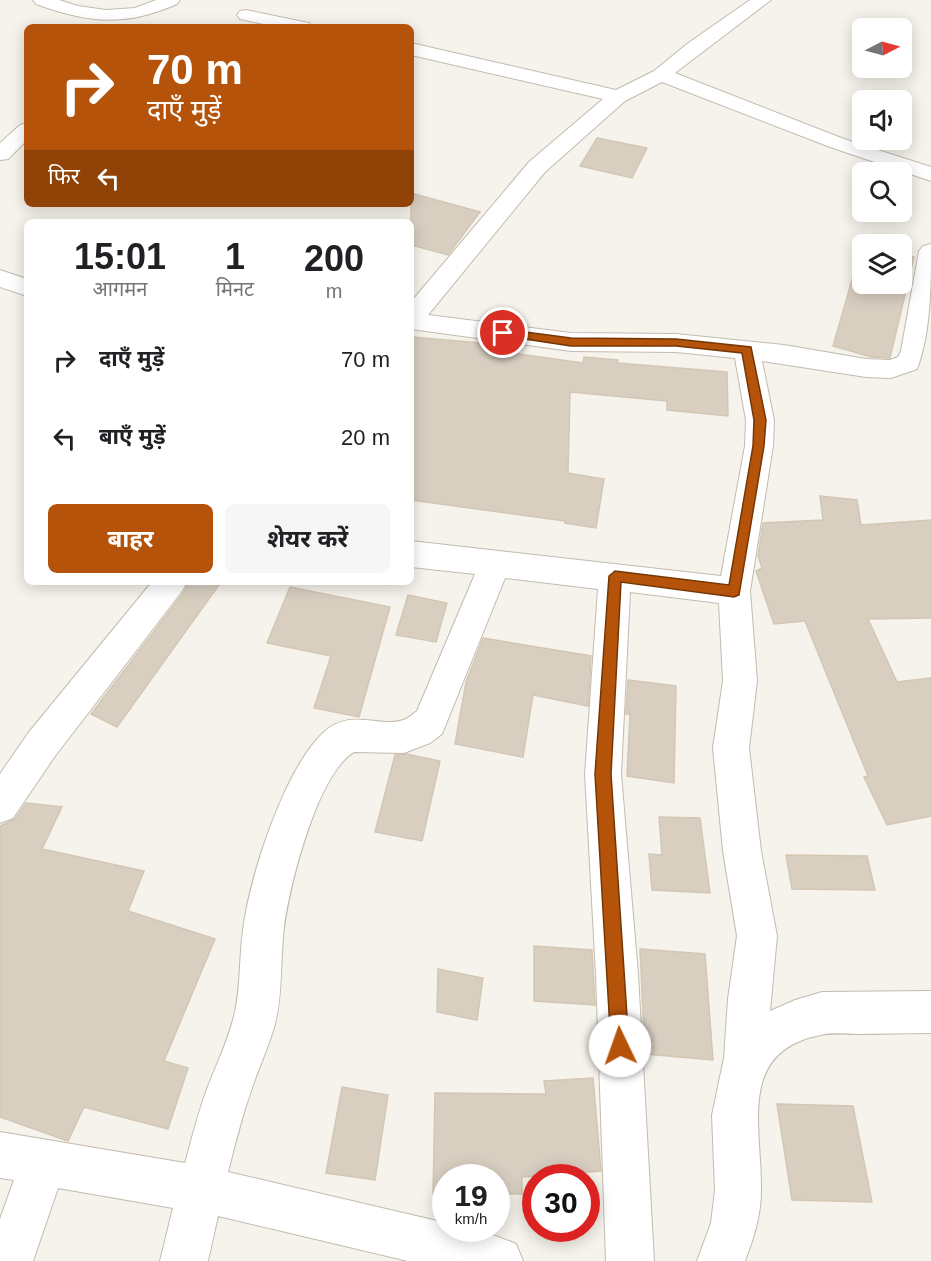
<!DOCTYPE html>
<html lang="hi">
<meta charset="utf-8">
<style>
:root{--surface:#fff;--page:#f6f6f6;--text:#202124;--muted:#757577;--accent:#b45309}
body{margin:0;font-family:Arial,"Noto Sans Devanagari",sans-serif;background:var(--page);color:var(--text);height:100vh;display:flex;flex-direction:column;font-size:22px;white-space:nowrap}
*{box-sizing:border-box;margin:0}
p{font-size:20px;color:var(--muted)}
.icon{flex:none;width:33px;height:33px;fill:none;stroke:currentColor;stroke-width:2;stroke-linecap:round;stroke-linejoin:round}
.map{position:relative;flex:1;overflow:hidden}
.drawer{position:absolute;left:24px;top:219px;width:390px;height:366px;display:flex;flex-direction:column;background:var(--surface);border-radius:9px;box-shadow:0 3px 15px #0003}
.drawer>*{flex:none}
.hud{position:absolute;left:24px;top:24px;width:390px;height:183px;border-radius:9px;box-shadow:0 3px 15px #0003;background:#b45309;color:#fff;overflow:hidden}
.needle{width:39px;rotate:84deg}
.tools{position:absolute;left:852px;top:18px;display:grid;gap:12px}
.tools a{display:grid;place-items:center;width:60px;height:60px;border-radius:9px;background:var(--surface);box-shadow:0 3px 15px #0003;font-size:30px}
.speed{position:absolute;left:432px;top:1164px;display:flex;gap:12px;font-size:30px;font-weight:700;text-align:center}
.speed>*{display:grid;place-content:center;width:78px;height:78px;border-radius:50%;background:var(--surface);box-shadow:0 3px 15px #0003;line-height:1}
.speed small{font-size:15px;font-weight:400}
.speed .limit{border:9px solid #d22;background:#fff;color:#111}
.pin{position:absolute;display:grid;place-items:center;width:51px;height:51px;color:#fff;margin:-26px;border:3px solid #fff;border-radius:50%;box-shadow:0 2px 6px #0007}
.me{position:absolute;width:66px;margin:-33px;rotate:357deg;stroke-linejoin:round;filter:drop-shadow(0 0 4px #0008)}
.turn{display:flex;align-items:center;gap:21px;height:126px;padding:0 24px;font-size:27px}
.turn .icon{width:78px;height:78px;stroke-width:2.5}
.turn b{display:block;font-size:42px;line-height:51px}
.then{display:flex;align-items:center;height:57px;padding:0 24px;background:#0003;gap:12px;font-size:22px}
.eta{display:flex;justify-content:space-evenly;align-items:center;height:102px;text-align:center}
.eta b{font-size:36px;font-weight:700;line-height:42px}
.cta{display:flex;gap:12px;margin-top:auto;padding:12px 24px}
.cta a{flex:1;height:69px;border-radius:9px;background:var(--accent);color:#fff;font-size:24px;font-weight:700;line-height:69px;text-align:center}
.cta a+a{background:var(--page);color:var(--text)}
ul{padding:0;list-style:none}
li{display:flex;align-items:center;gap:18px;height:78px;padding:0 24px}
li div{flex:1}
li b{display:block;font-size:22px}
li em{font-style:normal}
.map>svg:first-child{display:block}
.building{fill:#d8cfc1;stroke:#d3c7b4;stroke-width:1.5}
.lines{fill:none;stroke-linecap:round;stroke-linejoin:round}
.minor-casing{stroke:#c2bbae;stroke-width:2}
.minor{fill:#fff;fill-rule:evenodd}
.route{fill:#b45309;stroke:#753606;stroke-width:1.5}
</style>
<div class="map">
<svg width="931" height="1261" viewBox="0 0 931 1261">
<rect width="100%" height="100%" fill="#f6f3ec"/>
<g class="building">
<path d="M 597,138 L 647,148 L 632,178 L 580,166 Z"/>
<path d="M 411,193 L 480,212 L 448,255 L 411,245 Z"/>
<path d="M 862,245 L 862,284 L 902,284 L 902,254 L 914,257 L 890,358 L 871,357 L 833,346 Z"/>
<path d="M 411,337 L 505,345 L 504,352 L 583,363 L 584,357 L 618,360 L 617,363 L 727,372 L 728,416 L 667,410 L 667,401 L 570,392 L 568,473 L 604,479 L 596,528 L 565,523 L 565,521 L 411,500 Z"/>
<path d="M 820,496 L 857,500 L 861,525 L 931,520 L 931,618 L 868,619 L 897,682 L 931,678 L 931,816 L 887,825 L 864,777 L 868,776 L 805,621 L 774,624 L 756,571 L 762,568 L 758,556 L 763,523 L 823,520 Z"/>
<path d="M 189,582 L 221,582 L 117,727 L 91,714 L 184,592 Z"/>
<path d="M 290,587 L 390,607 L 359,717 L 314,708 L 331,656 L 267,643 Z"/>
<path d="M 408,595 L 447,603 L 436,642 L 396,635 Z"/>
<path d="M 483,638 L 591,656 L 588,706 L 533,695 L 523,757 L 455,744 L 466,682 Z"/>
<path d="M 628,680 L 676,686 L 674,783 L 627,776 L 630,714 L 626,714 Z"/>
<path d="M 406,754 L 440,761 L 422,841 L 375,832 L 395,755 Z"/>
<path d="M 26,803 L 62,807 L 42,849 L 144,871 L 128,911 L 215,939 L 164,1061 L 188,1068 L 168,1129 L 84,1107 L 68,1141 L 0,1117 L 0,826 L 15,819 Z"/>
<path d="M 659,817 L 700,818 L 710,893 L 652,890 L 649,854 L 662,855 Z"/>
<path d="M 786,855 L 867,856 L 875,890 L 792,889 Z"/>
<path d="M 534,946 L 592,950 L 595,1005 L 534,1001 Z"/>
<path d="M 640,949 L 705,954 L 713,1060 L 645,1054 Z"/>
<path d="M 438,969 L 483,978 L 477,1020 L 437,1012 Z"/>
<path d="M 593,1078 L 601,1171 L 522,1177 L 522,1194 L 496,1194 L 496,1178 L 446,1178 L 446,1194 L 433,1194 L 435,1093 L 546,1094 L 544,1081 Z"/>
<path d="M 342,1087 L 388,1095 L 375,1180 L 326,1173 Z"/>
<path d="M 777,1104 L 853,1106 L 872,1202 L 792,1200 Z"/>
</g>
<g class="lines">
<g class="minor-casing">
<g id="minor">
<path d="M 33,0 L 59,0 L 78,6 L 106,10 L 135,8 L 156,0 L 180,0 L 177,4 C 125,27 88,23 36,4 Z"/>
<path d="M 750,0 L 771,0 L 675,73 L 844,139 L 931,167 L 931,181 L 830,147 L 662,82 L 625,101 L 545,172 L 428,315 L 571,333 L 676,334 L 784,345 L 866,359 L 890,360 L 898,357 L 901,351 L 919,251 L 923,246 L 931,244 C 931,284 931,333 917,369 L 891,378 L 866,377 L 762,361 L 774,420 L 773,446 L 750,591 L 757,681 L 749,748 L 761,851 L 777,936 L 770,1011 L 795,1000 L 822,992 L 931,991 L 931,1033 C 906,1033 882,1034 857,1034 C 846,1034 832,1032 821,1035 C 736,1051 762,1128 761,1190 C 761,1216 754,1237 745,1261 L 697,1261 L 711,1223 L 715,1190 L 712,1115 L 724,1058 L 728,999 L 737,936 L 723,851 L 713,748 L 723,681 L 719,603 L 630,592 L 621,774 L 638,974 L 654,1261 L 606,1261 L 596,974 L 585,774 L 598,589 L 505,578 L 442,734 L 430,743 L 404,753 L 354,752 C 317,774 289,887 284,928 C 280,960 283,992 275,1024 C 269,1046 259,1067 252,1088 C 242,1116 235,1144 228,1172 L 446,1223 L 446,1228 C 471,1228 493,1234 516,1244 L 523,1261 L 408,1261 L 218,1216 L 208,1261 L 160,1261 L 173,1208 L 58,1188 L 33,1261 L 0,1261 L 0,1219 L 14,1180 L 0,1178 L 0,1132 L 185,1163 C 192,1138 198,1113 207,1089 C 216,1065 228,1041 234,1016 C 241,988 239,958 243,930 C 250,876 284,770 323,733 C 351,706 381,730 406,719 C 410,717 414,713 417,711 L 475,574 L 411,567 L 411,541 L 721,576 L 745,446 L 746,420 L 735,358 L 676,352 L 571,351 L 411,329 L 411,302 L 529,162 L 603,99 L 411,55 L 411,43 L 616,90 L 654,71 L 687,44 Z"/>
<path d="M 246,10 L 309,23 L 312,27 L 277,27 L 240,19 L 237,15 L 240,11 Z"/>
<path d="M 27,123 L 27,140 L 8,159 L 0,160 L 0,143 L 20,125 Z"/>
<path d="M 0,270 L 27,279 L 27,296 L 0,287 Z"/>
<path d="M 152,582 L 187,582 L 182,591 L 55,756 L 13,818 L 0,823 L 0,774 L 29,732 Z"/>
</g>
</g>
<use href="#minor" class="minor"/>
</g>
<path class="route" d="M 503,329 L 571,338 L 676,339 L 751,347 L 766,420 L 764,446 L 739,595 L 734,597 L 621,582 L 611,774 L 629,1046 L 626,1052 L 620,1055 L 614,1052 L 611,1046 L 595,774 L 609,576 L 615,571 L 729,585 L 753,446 L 754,420 L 742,353 L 676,346 L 571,346 L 499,335 L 499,330 Z"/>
</svg>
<div class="tools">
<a><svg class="needle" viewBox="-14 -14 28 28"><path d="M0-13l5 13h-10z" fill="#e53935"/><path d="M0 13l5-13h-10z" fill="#757577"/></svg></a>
<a><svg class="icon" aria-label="sound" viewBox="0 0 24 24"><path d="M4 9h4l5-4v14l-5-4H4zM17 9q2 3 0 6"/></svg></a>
<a><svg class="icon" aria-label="search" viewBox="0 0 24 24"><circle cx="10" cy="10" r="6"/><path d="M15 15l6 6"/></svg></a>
<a><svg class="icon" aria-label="layers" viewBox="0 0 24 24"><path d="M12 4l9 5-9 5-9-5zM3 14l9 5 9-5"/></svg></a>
</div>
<div class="speed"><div>19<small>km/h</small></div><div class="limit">30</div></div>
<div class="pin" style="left:503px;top:333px;background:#d93025"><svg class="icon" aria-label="arrive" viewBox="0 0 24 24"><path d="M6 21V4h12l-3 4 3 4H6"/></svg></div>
<svg class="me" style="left:620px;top:1046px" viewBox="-20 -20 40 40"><circle r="19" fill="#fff"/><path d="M0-13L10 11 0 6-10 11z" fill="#b45309"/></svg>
<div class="hud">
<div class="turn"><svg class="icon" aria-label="right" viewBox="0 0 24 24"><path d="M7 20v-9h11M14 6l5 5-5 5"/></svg><div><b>70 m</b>दाएँ मुड़ें</div></div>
<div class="then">फिर<svg class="icon" aria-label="left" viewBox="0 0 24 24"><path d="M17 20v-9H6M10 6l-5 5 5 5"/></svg></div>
</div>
<section class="drawer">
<div class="eta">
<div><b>15:01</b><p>आगमन</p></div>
<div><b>1</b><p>मिनट</p></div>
<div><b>200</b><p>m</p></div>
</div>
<ul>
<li><svg class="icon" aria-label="right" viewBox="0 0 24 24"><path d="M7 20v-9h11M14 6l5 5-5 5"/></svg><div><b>दाएँ मुड़ें</b></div><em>70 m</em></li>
<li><svg class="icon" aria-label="left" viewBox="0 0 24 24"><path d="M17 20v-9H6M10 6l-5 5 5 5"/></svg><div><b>बाएँ मुड़ें</b></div><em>20 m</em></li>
</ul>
<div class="cta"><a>बाहर</a><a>शेयर करें</a></div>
</section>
</div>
